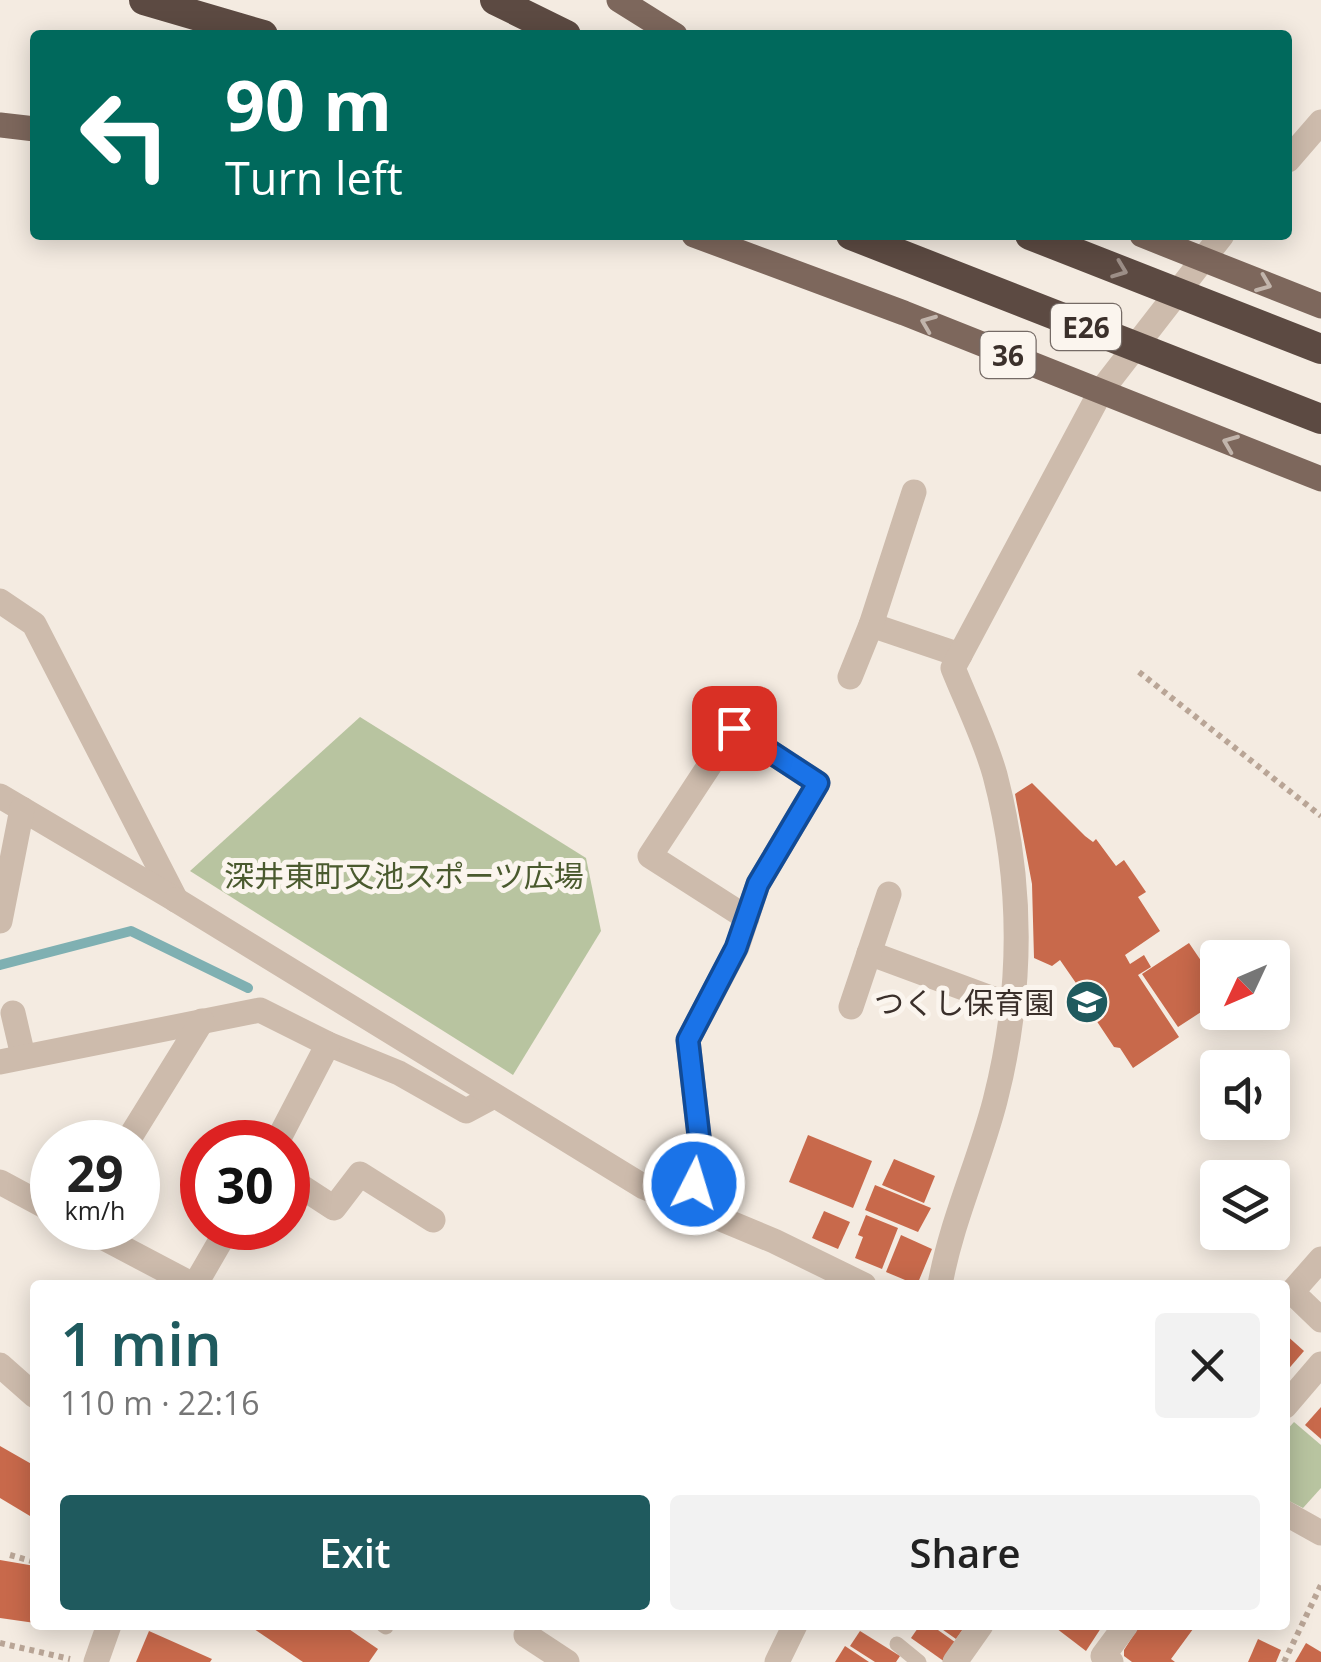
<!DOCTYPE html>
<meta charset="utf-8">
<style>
:root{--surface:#fff;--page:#f2f2f2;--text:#222;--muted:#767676;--accent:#1f5a5e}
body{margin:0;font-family:"Open Sans","Noto Sans JP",sans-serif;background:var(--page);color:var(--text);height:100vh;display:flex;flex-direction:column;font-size:38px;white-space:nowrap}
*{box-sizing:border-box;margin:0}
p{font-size:32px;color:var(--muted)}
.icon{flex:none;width:55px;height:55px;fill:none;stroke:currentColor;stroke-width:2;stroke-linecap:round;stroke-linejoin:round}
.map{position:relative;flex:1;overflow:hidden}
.drawer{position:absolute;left:30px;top:1280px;width:1260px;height:350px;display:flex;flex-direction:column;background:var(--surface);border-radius:10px;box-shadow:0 5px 25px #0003}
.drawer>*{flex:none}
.top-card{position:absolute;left:30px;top:30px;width:1262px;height:210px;border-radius:10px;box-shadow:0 5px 25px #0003;background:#00695c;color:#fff;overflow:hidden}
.needle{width:65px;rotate:226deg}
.tools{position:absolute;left:1200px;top:940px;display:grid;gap:20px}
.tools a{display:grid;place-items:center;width:90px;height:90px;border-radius:10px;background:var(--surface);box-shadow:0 5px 25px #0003;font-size:50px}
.speed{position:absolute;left:30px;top:1120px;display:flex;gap:20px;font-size:50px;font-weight:700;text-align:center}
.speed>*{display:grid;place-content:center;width:130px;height:130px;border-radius:50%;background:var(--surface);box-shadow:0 5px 25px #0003;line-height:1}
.speed small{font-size:25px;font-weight:400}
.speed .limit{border:15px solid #d22;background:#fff;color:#111}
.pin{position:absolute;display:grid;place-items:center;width:85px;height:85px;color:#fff;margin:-42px;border-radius:20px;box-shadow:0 5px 15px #0006}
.me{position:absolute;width:110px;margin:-55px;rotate:5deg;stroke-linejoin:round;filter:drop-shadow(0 0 8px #0008)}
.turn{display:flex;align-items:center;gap:35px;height:210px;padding:0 30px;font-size:45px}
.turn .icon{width:130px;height:130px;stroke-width:2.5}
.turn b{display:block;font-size:70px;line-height:85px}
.round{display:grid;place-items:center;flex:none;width:105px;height:105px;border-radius:10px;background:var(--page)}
.overview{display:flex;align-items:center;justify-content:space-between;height:170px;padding:0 30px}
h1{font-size:60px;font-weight:600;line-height:75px;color:var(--accent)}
.button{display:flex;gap:20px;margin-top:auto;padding:20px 30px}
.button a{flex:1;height:115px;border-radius:10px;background:var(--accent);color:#fff;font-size:40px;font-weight:600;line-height:115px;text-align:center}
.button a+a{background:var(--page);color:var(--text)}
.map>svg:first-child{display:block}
.green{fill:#b8c4a0}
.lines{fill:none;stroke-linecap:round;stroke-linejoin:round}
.stream{stroke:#7fb0b2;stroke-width:10}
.building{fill:#c8694b}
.path{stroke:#b9a596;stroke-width:6;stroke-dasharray:5 5;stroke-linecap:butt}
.service{stroke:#cdbbac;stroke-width:15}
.minor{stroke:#cdbbac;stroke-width:25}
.tertiary{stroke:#cdbbac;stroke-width:25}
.primary{stroke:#7d675c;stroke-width:25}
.motorway{stroke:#5c4a42;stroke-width:30}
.oneway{stroke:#9c8e87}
.oneway2{stroke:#c2b5ac}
.route-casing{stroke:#114b97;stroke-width:25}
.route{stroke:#1a73e8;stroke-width:18}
.labels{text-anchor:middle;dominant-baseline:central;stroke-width:10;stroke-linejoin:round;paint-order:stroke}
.shield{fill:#fbf5ee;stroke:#756b66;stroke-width:2.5}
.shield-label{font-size:28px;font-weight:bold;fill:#3b302b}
.park-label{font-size:30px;fill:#4a5a2e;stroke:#fbf5ee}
.poi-label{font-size:30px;fill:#3b302b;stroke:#fbf5ee;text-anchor:end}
</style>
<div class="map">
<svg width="1321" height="1662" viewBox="0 0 1321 1662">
<rect width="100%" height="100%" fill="#f4ebe1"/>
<g class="green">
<path d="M 360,717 L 586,858 L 601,931 L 513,1075 L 190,871 Z"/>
<path d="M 1294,1422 L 1321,1445 L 1321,1488 L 1303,1508 L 1285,1499 L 1285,1432 Z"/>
</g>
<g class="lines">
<path class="stream" d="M 0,965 L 131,931 L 248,988"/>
</g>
<g class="building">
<path d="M 1032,783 L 1085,836 L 1093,842 L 1096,839 L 1116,866 L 1124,860 L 1146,892 L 1138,897 L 1160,931 L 1125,955 L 1130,964 L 1144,955 L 1151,967 L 1138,975 L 1179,1037 L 1133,1068 L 1120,1048 L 1114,1047 L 1094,1017 L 1096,1012 L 1060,960 L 1052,966 L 1034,958 L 1032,884 L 1015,794 Z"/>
<path d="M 1189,943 L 1208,971 L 1218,965 L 1218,1001 L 1178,1027 L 1142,974 Z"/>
<path d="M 808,1135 L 872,1161 L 853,1208 L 789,1182 Z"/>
<path d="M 894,1159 L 935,1176 L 924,1203 L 882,1185 Z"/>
<path d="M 875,1185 L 931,1208 L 918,1232 L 865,1210 Z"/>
<path d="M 824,1211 L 850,1222 L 838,1249 L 812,1238 Z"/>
<path d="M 866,1215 L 898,1228 L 882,1269 L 855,1258 L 863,1237 L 858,1235 Z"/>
<path d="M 901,1235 L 932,1249 L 917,1285 L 886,1272 Z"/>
<path d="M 1285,1334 L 1304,1351 L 1285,1373 Z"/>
<path d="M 1321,1407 L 1321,1439 L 1305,1425 Z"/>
<path d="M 0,1446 L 35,1466 L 35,1519 L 0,1498 Z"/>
<path d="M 0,1560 L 35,1566 L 35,1623 L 0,1618 Z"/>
<path d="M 248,1625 L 343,1625 L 378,1649 L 369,1662 L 303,1662 Z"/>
<path d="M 920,1625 L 931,1625 L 959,1645 L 945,1662 L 911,1638 Z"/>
<path d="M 936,1625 L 966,1625 L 956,1639 Z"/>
<path d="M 1052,1625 L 1103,1625 L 1086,1651 Z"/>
<path d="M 1140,1625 L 1196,1625 L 1171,1659 L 1175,1662 L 1132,1662 L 1124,1656 L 1124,1650 Z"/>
<path d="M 149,1631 L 212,1659 L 210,1662 L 136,1662 Z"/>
<path d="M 860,1631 L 900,1656 L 896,1662 L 875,1662 L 850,1646 Z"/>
<path d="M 1258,1639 L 1281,1650 L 1276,1662 L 1248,1662 Z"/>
<path d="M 1306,1643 L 1321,1652 L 1321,1662 L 1295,1662 Z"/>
<path d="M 845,1646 L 869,1662 L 835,1662 Z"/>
</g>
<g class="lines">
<g class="path">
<path d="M 1139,672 L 1321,816"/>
<path d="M 10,1555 L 35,1562"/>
<path d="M 0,1643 L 70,1659"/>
<path d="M 1284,1662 L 1321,1585"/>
</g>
<g class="service">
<path d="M 383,1625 L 386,1627"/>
<path d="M 897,1644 L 919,1662"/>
</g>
<g class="minor">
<path d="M 1288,160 L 1321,122"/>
<path d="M 0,601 L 34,624 L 176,900"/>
<path d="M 871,625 L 960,655"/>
<path d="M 850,677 L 871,625 L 914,492"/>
<path d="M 0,796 L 176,900"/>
<path d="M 0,921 L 22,809"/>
<path d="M 869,953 L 1015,1007"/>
<path d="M 851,1007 L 889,894"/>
<path d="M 13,1013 L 23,1056"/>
<path d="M 0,1062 L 260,1010 L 328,1044 L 399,1073 L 466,1111 L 494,1096"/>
<path d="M 127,1142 L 202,1021"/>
<path d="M 277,1142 L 328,1044"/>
<path d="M 288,1178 L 334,1208 L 360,1174 L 433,1220"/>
<path d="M 0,1182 L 52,1210"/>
<path d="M 686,1205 L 702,1162 L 688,1040 L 737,947 L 758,884 L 818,783 L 734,728 L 650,856 L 747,918"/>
<path d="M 85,1228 L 193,1285"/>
<path d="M 1321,1259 L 1292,1292 L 1321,1320"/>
<path d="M 195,1285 L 228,1228"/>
<path d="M 940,1285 C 951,1222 979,1163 995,1101 C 1023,992 1024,885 995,775 C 985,739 967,703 953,668 L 1101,391 L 1222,235"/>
<path d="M 0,1365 L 35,1396"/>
<path d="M 1285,1406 L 1321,1364"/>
<path d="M 1285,1513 L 1321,1533"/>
<path d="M 526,1635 L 567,1662"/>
<path d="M 96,1662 L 109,1625"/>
<path d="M 955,1662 L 981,1625"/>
<path d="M 1111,1662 L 1103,1656 L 1126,1625"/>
</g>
<g class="tertiary">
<path d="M 176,900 L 644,1187 L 774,1241 L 864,1285"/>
<path d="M 777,1662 L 795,1625"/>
</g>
<g class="primary">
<path d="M 619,0 L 675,35"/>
<path d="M 0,125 L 35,129"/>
<path d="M 694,235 L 904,313 L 1321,479"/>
<path d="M 1142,235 L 1321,306"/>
</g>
<g class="motorway">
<path d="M 144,0 L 263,35"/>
<path d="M 495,0 L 566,35"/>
<path d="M 851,235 L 1321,419"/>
<path d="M 1030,235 L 1321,349"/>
</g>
</g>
<defs><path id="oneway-chevron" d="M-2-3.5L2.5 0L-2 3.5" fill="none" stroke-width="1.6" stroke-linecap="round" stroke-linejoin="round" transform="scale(2.5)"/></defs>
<use class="oneway" href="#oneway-chevron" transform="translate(1120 270) rotate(21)"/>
<g class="oneway2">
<use href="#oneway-chevron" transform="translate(1264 284) rotate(22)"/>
<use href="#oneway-chevron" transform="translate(928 323) rotate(-158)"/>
<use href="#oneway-chevron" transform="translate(1230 443) rotate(-158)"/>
</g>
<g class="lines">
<g class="route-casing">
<path id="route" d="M 694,1184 L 702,1162 L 688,1040 L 736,948 L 758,884 L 818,783 L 734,728"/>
</g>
<use href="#route" class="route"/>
</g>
<defs>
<g id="school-disc" transform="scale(2.25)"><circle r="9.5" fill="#1f5a5e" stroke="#fbf5ee"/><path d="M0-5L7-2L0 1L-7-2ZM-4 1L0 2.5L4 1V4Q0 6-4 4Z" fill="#fff"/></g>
</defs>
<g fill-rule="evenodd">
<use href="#school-disc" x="1087" y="1002"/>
</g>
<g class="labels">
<g class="shield">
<rect x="1051" y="304" width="70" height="46" rx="8"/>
<rect x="980.5" y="332" width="55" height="46" rx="8"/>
</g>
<g class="shield-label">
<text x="1086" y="327">E26</text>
<text x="1008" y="355">36</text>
</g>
<g class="park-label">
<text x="404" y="875">深井東町又池スポーツ広場</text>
</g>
<g class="poi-label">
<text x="1054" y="1002">つくし保育園</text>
</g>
</g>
</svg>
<div class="tools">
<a><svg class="needle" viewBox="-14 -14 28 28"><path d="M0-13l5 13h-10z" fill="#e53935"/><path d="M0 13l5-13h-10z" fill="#767676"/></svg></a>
<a><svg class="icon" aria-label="sound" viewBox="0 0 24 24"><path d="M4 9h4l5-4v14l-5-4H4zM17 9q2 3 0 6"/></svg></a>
<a><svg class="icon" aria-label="layers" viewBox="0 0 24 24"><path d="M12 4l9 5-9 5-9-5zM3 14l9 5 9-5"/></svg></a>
</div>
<div class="speed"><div>29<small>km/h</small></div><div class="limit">30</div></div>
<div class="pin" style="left:734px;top:728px;background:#d93025"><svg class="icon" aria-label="arrive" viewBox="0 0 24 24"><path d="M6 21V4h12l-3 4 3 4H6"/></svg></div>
<svg class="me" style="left:694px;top:1184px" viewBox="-20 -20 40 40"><circle r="17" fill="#1a73e8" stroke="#fff" stroke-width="3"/><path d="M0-11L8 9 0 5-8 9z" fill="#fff"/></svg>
<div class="top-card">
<div class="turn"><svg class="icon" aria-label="left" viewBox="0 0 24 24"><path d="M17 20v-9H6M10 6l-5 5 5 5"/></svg><div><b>90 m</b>Turn left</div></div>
</div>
<section class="drawer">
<div class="overview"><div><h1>1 min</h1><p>110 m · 22:16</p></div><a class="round"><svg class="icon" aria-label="close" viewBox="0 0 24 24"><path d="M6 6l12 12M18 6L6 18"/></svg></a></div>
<div class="button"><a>Exit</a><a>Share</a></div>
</section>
</div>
